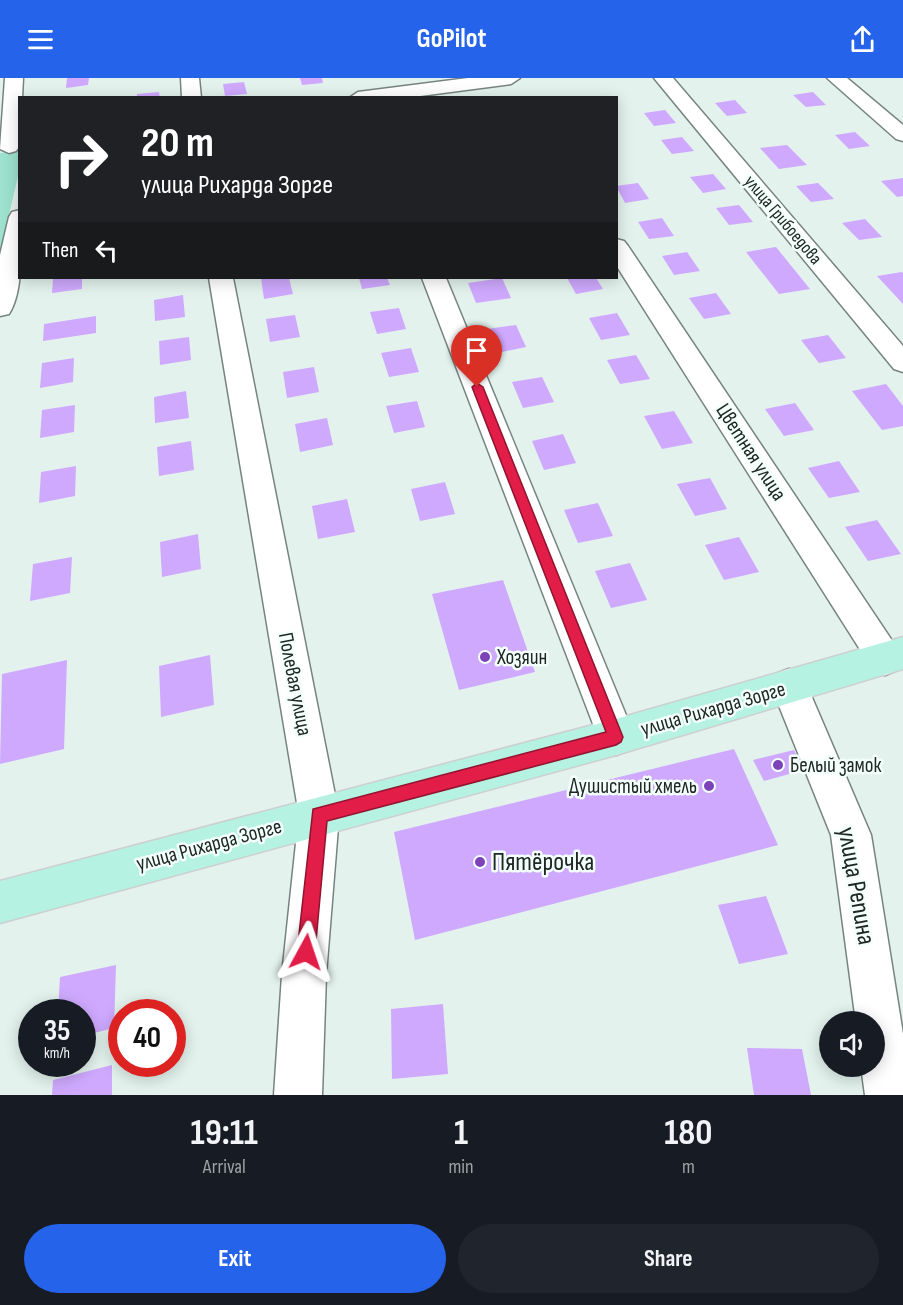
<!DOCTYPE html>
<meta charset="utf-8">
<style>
:root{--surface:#171b24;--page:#20242c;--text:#f1f3f6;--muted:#9ea1a6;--accent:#2563eb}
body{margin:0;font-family:"Sofia Sans Condensed",sans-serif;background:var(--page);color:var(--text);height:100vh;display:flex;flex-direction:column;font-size:22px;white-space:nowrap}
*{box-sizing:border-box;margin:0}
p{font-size:20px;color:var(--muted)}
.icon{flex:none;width:33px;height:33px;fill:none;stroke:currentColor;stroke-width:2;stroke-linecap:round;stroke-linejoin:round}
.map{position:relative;height:1017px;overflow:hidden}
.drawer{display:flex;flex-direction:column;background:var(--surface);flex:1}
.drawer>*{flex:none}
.top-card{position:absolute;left:18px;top:18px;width:600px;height:183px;border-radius:0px;box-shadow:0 3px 15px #0003;background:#202124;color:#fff;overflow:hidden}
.fabs{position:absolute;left:819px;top:933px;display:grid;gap:12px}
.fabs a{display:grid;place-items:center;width:66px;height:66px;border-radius:50%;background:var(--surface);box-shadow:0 3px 15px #0003;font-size:30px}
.speed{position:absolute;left:18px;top:921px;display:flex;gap:12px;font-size:30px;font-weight:700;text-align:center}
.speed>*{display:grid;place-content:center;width:78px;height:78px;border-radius:50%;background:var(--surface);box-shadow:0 3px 15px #0003;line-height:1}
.speed small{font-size:15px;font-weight:400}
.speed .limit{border:9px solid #d22;background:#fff;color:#111}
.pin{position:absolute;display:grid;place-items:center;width:51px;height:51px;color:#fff;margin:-62px -26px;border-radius:50% 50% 50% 0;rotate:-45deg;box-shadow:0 0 6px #0007}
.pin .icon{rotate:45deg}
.me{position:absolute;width:66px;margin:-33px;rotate:5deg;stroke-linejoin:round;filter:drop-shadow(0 0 4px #0008)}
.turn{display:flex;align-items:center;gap:21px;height:126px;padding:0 24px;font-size:27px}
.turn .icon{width:78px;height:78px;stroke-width:2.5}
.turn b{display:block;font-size:42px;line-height:51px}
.then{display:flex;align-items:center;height:57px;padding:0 24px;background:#0003;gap:12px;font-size:22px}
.eta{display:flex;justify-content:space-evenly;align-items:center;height:102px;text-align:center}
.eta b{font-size:36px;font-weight:700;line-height:42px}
.primary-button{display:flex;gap:12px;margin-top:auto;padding:12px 24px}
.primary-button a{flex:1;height:69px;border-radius:36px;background:var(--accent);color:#fff;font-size:24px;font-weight:700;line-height:69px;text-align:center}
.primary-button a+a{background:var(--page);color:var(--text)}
header{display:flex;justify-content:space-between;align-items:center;height:78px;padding:0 24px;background:var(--accent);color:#fff;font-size:27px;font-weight:700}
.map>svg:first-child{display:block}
.green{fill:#9de2ce}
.building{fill:#cfa9fe}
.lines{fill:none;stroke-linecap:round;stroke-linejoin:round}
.minor-casing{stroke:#768480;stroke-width:3}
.major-casing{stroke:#cecfcf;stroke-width:3}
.minor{fill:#fff;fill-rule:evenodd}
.major{fill:#b5f2e2;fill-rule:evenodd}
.route{fill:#e11d48;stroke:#92132f;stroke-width:1.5}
.poi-dot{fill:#7e42b8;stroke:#f2fffb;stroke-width:2}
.labels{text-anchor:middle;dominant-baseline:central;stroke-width:5;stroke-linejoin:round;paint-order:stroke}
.far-street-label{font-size:18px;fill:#202624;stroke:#f2fffb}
.street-label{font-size:21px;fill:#202624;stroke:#f2fffb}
.poi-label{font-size:21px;fill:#202624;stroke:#f2fffb;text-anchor:start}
.near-poi-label{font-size:26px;fill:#202624;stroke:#f2fffb;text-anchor:start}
.near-street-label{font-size:26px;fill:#202624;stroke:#f2fffb}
</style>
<header><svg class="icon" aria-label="menu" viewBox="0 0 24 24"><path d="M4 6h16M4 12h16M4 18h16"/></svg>GoPilot<svg class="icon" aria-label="share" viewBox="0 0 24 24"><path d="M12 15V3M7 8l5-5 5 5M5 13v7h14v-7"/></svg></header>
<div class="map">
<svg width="903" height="1017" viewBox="0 0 903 1017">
<rect width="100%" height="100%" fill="#e3f2ed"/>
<path class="green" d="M 19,73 L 19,94 L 0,175 L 0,75 Z"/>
<g class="building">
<path d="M 67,0 L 89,0 L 88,7 L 66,10 Z"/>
<path d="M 300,0 L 322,0 L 323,5 L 302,7 Z"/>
<path d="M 244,4 L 247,16 L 225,18 L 223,6 Z"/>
<path d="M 159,14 L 160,20 L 137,20 L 137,16 Z"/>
<path d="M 813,14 L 826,27 L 806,29 L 793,17 Z"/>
<path d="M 735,22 L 747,35 L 727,38 L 715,25 Z"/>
<path d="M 665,32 L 676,45 L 654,48 L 644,35 Z"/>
<path d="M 855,54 L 870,68 L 849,71 L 835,57 Z"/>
<path d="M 682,59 L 694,73 L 672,76 L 661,62 Z"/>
<path d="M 787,67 L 807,87 L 779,91 L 760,70 Z"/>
<path d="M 713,96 L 726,111 L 703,115 L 690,99 Z"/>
<path d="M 903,100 L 903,118 L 897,119 L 881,103 Z"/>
<path d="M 638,105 L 649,121 L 625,125 L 616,108 Z"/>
<path d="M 818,105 L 834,121 L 811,124 L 796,108 Z"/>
<path d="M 739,127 L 753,144 L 729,147 L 716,130 Z"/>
<path d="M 662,140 L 674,158 L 649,161 L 638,144 Z"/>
<path d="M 865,141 L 882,159 L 859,162 L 842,145 Z"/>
<path d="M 776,169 L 810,211 L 779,216 L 746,174 Z"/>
<path d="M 687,174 L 700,193 L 674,197 L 662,178 Z"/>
<path d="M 902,194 L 903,195 L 903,226 L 877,198 Z"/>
<path d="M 53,200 L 82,200 L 82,211 L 52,215 Z"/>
<path d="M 261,200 L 289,200 L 293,216 L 264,221 Z"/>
<path d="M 359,200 L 387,200 L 390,207 L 362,211 Z"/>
<path d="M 502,200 L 511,220 L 476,225 L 468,205 Z"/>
<path d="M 567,200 L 596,200 L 603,211 L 576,216 Z"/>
<path d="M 716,215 L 731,236 L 704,241 L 689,220 Z"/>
<path d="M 183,217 L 185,239 L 155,243 L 154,222 Z"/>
<path d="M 399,230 L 406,251 L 377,256 L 370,234 Z"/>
<path d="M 617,235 L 630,257 L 601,262 L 589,240 Z"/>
<path d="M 295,237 L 300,259 L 270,264 L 266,241 Z"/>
<path d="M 96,238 L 96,255 L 43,263 L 44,246 Z"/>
<path d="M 516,247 L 526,269 L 497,275 L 487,251 Z"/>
<path d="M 828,257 L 846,280 L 819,285 L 801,262 Z"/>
<path d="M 189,259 L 191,282 L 160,287 L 159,263 Z"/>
<path d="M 411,270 L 419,294 L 389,299 L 381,275 Z"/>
<path d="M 636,277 L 650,301 L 620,306 L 607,282 Z"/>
<path d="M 74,280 L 73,304 L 40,310 L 42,285 Z"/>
<path d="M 314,289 L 319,314 L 287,320 L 283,294 Z"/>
<path d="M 542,299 L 554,324 L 523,330 L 512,304 Z"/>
<path d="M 886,306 L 903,328 L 903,348 L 882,352 L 852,313 Z"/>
<path d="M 186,313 L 189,340 L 155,345 L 154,319 Z"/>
<path d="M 417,323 L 425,349 L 394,355 L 386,328 Z"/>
<path d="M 795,325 L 814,352 L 784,358 L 765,331 Z"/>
<path d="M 75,327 L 74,354 L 40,360 L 42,332 Z"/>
<path d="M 674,333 L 693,365 L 662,371 L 644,338 Z"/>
<path d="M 327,340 L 333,367 L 300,374 L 295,346 Z"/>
<path d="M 563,356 L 576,385 L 544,392 L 532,363 Z"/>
<path d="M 191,363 L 194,392 L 159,398 L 157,369 Z"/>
<path d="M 839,383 L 860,414 L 829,420 L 808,390 Z"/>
<path d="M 76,388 L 75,418 L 39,425 L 41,394 Z"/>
<path d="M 710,400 L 727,431 L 695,438 L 677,406 Z"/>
<path d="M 445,404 L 455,436 L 420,443 L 411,411 Z"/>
<path d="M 347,421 L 355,454 L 318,461 L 312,428 Z"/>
<path d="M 598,425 L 613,458 L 578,465 L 564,432 Z"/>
<path d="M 877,442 L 901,476 L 868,483 L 845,449 Z"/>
<path d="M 198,456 L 201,491 L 162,499 L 160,464 Z"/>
<path d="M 739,459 L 759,494 L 724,502 L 705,467 Z"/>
<path d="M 72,479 L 70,515 L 30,523 L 33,486 Z"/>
<path d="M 630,485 L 647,522 L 611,530 L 595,493 Z"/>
<path d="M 503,502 L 535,594 L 459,612 L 432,516 Z"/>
<path d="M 210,577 L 214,627 L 161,639 L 159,588 Z"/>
<path d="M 67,582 L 64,671 L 0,686 L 2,596 Z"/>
<path d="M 734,671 L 778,767 L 415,862 L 394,754 Z"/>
<path d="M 794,672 L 804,692 L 764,703 L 753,682 Z"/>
<path d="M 766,818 L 788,876 L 739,886 L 718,827 Z"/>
<path d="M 116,887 L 114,950 L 82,958 L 82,934 L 58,934 L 60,899 Z"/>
<path d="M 443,926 L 448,996 L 392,1001 L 391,931 Z"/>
<path d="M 747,970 L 802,971 L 811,1017 L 754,1017 Z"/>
<path d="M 112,987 L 112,1017 L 52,1017 L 53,1002 Z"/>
</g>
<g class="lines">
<g class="minor-casing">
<g id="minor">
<path d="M 5,0 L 23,0 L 22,20 L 20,20 L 19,69 L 16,73 L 9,75 L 0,71 Z"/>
<path d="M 181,0 L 199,0 L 201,20 L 182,20 Z"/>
<path d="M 468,0 L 520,0 L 511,6 L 405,20 L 349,20 L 358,14 Z"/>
<path d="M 654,0 L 673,0 L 903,268 L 903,294 L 894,291 Z"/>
<path d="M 827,0 L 847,0 L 903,47 L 903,63 L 896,61 Z"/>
<path d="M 20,132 C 20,162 25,211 9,236 L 0,238 L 0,177 L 9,139 L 12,134 Z"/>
<path d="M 616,161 L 624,163 L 628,168 L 897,570 L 903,581 L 897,592 L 885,597 L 873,592 L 616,187 Z"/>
<path d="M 209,200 L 233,200 L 339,737 L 326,897 L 322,1017 L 274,1017 L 282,897 L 299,737 Z"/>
<path d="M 422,200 L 446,200 L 635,659 L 629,672 L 616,677 L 603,672 Z"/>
<path d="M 789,591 L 802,596 L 871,757 L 903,956 L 903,1017 L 865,1017 L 861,988 L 874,988 L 874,944 L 856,944 L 831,757 L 771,608 L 776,596 Z"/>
</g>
</g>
<g class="major-casing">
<path id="major" d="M 903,559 L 903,591 L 616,677 L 0,845 L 0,803 L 616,641 Z"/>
</g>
<use href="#minor" class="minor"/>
<use href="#major" class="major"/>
</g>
<path class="route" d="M 477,305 L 483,309 L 623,659 L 621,664 L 616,667 L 327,743 L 315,874 L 313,880 L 306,883 L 300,880 L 297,874 L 313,731 L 606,654 L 472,309 Z"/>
<g class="poi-dot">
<circle cx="485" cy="579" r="6"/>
<circle cx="778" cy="687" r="6"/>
<circle cx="709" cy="708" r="6"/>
<circle cx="480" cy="784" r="6"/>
</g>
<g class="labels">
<g class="far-street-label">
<text transform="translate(783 142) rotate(50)">улица Грибоедова</text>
</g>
<g class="street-label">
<text transform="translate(751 374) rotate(57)">Цветная улица</text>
<text transform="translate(295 606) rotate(79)">Полевая улица</text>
<text transform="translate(713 631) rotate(-16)">улица Рихарда Зорге</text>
<text transform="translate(209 767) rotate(-15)">улица Рихарда Зорге</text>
</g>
<g class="poi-label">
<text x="497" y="579">Хозяин</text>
<text x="790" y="687">Белый замок</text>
<text x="697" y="708" text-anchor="end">Душистый хмель</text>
</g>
<g class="near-poi-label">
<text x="492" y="784">Пятёрочка</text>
</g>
<g class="near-street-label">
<text transform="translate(856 808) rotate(80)">улица Репина</text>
</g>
</g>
</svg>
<div class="fabs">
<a><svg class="icon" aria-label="sound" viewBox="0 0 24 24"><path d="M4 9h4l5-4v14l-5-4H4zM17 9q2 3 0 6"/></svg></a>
</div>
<div class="speed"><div>35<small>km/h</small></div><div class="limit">40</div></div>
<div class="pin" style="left:477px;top:309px;background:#d93025"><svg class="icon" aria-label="arrive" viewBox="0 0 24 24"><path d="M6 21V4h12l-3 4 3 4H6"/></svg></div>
<svg class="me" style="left:306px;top:874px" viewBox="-20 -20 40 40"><path d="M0-17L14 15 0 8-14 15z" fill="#e11d48" stroke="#fff" stroke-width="4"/></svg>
<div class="top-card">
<div class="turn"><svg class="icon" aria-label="right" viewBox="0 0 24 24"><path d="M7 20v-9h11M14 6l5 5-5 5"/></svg><div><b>20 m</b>улица Рихарда Зорге</div></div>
<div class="then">Then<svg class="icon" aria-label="left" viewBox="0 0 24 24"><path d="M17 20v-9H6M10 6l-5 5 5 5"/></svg></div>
</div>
</div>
<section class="drawer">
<div class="eta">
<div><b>19:11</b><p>Arrival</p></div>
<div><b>1</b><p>min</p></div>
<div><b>180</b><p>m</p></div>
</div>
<div class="primary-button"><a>Exit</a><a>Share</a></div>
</section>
